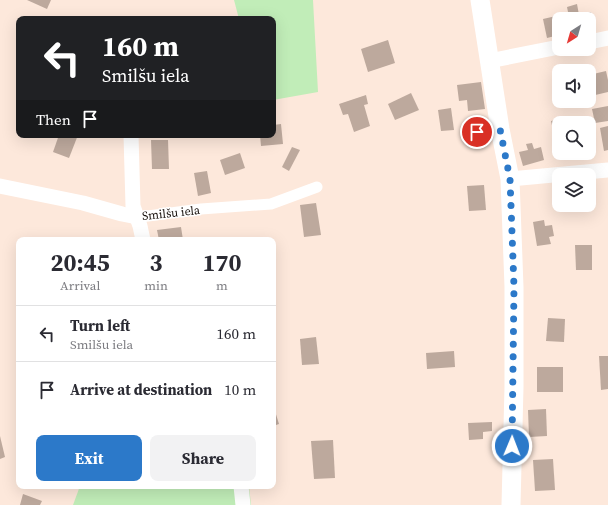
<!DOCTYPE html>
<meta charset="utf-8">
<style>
:root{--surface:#fff;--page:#f2f2f3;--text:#2b2b33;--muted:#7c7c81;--line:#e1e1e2;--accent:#2c79c9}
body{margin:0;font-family:"Source Serif 4",serif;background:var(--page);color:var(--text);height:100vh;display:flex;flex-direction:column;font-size:15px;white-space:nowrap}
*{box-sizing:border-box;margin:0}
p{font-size:13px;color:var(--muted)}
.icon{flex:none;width:22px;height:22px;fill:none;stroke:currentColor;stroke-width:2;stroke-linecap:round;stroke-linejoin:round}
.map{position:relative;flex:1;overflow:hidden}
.panel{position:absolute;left:16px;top:237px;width:260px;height:252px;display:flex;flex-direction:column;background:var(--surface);border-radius:8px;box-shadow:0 4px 16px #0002}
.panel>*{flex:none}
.banner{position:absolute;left:16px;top:16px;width:260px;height:122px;border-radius:8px;box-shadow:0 4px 16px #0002;background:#202124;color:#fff;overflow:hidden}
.needle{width:26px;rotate:217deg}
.buttons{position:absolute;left:552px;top:12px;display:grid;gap:8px}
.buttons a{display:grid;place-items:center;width:44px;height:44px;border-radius:8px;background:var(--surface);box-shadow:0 4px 16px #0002;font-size:20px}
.pin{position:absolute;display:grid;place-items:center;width:34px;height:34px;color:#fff;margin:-17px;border:2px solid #fff;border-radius:50%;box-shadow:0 1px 4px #0007}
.me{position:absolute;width:44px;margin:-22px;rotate:1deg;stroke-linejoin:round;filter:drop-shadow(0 0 3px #0008)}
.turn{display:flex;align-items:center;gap:14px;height:84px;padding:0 20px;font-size:18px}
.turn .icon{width:52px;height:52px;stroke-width:2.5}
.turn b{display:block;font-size:28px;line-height:34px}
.then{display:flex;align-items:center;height:38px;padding:0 20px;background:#0003;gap:8px;font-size:15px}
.eta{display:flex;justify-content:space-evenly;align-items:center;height:68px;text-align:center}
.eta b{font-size:24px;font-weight:700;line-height:28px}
.action{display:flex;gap:8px;margin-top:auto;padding:8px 20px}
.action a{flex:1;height:46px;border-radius:8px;background:var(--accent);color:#fff;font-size:16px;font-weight:700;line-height:46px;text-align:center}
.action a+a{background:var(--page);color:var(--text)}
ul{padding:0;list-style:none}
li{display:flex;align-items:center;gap:12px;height:56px;padding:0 20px;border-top:1px solid var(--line)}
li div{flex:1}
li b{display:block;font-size:15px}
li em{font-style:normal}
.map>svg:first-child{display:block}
.green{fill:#c1edb8}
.building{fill:#bda99d}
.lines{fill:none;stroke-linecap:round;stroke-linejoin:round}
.pedestrian{stroke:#fff;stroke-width:11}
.minor{stroke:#fff;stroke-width:15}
.tertiary{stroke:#fff;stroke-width:19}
.route{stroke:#2c79c9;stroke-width:7;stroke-dasharray:0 12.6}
.labels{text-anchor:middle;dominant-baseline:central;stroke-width:3;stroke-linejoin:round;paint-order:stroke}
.street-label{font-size:12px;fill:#150e0a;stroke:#fff}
</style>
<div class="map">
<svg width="608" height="505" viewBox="0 0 608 505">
<rect width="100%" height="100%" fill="#fde8db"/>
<g class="green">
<path d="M 234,0 L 313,0 L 318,92 L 273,100 L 273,19 L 239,19 Z"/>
<path d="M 80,486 L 249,486 L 251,505 L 73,505 Z"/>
</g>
<g class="building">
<path d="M 27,0 L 51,0 L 47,9 Z"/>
<path d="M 577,4 L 579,15 L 591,12 L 594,28 L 589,29 L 589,19 L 565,19 L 569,17 L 567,7 Z"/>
<path d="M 556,16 L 559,30 L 559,35 L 547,38 L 543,19 Z"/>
<path d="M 388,40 L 395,63 L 368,72 L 361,49 Z"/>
<path d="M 606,71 L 608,80 L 608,92 L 591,96 L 589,84 L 589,75 Z"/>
<path d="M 481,82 L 485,109 L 468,111 L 467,100 L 459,101 L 457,85 Z"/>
<path d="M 559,86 L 559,101 L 575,102 L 559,106 L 554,87 Z"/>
<path d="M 411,93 L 419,110 L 395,120 L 388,104 Z"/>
<path d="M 366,95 L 368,104 L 364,105 L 370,126 L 354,132 L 348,114 L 343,115 L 339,104 Z"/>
<path d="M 608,106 L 608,121 L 595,123 L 592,109 Z"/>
<path d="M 451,108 L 454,130 L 441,131 L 438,110 Z"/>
<path d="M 568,117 L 569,123 L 559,123 L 559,142 L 556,143 L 551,121 Z"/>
<path d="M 281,124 L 283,144 L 261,146 L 260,135 L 273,135 L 273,125 Z"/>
<path d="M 608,126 L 608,150 L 604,151 L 600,128 Z"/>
<path d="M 59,135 L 78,135 L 69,158 L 53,152 Z"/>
<path d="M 151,140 L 168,140 L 169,169 L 152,169 Z"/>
<path d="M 532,143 L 534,149 L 541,147 L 544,160 L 523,166 L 519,152 L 528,150 L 526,144 Z"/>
<path d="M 292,147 L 300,150 L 289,171 L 282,167 Z"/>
<path d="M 240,153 L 245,168 L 225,175 L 220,160 Z"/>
<path d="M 207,171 L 211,193 L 198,196 L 194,173 Z"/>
<path d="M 484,185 L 486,210 L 469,211 L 467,186 Z"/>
<path d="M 316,203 L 321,235 L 304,237 L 300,205 Z"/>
<path d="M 544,220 L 545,226 L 552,225 L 554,236 L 549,237 L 551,244 L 537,246 L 533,222 Z"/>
<path d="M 181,227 L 183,240 L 159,240 L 157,230 Z"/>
<path d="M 575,245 L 592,245 L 592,270 L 576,270 Z"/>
<path d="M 548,318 L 565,319 L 564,342 L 546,341 Z"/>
<path d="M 316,337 L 319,364 L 302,365 L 300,339 Z"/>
<path d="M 454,351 L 455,367 L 427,369 L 426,353 Z"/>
<path d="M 599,356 L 608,356 L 608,389 L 601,390 Z"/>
<rect x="537" y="367" width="26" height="25"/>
<path d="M 273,405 L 279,424 L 273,426 Z"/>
<path d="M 546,409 L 547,436 L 529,437 L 528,410 Z"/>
<path d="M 492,422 L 492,431 L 483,432 L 483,439 L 469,440 L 468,423 Z"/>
<path d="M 0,436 L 5,457 L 0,459 Z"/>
<path d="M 333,440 L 335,478 L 314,479 L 311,441 Z"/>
<path d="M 553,459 L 555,490 L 535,491 L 533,460 Z"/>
<path d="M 23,494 L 42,501 L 40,505 L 20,505 Z"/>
</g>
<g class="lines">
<g class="pedestrian">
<path d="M 477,132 L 500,129"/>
<path d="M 137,217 L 148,216 L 201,209 L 271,204 L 317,187"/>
</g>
<g class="minor">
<path d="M 589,42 L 608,38"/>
<path d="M 489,61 L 559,47"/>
<path d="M 131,135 L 133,206 L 140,226 L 143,240"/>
<path d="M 510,179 L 608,170"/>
<path d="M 0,186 L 83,203 L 122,214 L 137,217"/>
<path d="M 241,486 L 243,505"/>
</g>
<path class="tertiary" d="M 480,0 L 500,129 L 510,179 L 514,287 L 514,387 L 511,505"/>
</g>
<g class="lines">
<path class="route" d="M 477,132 L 500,129 L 510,179 L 514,287 L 512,446"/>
</g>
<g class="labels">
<g class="street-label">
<text transform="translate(171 213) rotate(-6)">Smilšu iela</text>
</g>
</g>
</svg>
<div class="buttons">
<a><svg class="needle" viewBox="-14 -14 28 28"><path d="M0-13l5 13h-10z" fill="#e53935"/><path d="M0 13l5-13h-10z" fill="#7c7c81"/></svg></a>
<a><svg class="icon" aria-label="sound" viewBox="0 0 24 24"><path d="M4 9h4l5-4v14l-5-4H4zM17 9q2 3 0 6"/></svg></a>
<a><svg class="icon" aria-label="search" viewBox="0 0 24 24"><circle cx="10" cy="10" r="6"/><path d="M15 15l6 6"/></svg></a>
<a><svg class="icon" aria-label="layers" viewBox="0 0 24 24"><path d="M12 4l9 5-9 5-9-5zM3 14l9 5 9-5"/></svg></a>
</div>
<div class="pin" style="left:477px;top:132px;background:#d93025"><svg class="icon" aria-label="arrive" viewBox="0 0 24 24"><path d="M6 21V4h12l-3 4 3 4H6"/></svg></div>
<svg class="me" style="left:512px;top:446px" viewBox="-20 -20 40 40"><circle r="17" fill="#2c79c9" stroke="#fff" stroke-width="3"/><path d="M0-11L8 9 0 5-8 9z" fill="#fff"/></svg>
<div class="banner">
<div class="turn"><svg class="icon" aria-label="left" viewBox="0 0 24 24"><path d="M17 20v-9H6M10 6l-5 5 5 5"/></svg><div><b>160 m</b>Smilšu iela</div></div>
<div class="then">Then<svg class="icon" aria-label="arrive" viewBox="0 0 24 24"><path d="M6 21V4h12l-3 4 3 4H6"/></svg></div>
</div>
<section class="panel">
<div class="eta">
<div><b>20:45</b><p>Arrival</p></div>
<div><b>3</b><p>min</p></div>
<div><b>170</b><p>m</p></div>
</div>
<ul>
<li><svg class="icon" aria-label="left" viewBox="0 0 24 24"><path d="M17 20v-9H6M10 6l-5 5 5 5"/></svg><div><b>Turn left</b><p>Smilšu iela</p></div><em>160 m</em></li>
<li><svg class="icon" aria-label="arrive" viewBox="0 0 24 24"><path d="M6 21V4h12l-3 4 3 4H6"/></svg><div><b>Arrive at destination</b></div><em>10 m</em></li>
</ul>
<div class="action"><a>Exit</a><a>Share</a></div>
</section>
</div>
